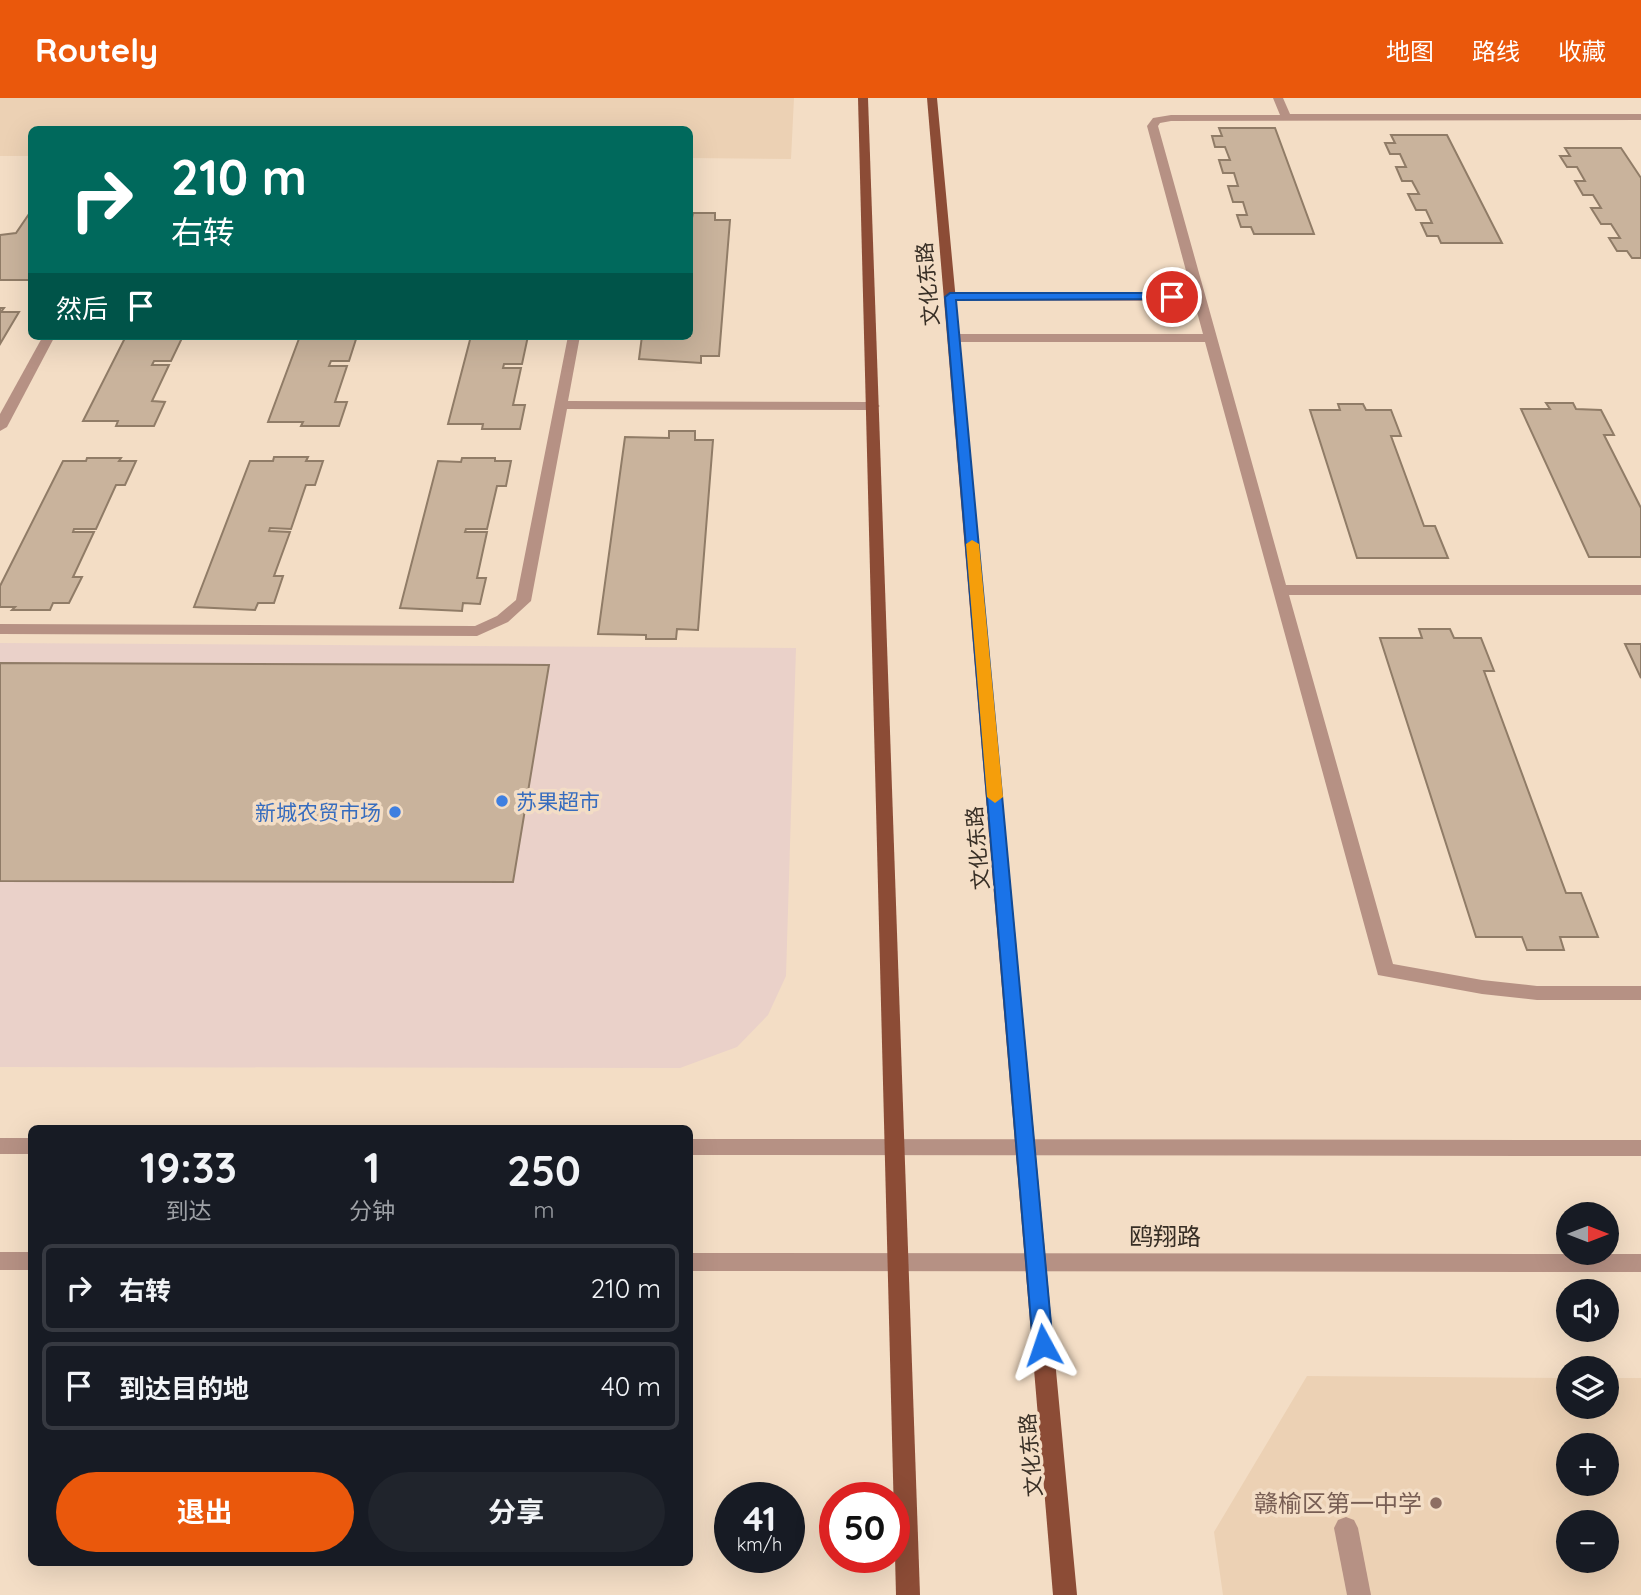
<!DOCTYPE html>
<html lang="zh">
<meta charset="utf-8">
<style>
:root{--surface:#171b24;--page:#20242c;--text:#f1f3f6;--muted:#9ea1a6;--line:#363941;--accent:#ea580c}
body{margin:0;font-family:Quicksand,"Noto Sans SC",sans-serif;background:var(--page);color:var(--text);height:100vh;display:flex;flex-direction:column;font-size:26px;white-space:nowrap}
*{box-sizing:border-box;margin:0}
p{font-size:23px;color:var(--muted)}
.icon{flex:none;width:38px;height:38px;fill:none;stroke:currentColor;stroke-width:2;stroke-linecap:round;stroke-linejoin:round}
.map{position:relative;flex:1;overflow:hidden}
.drawer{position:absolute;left:28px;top:1027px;width:665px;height:441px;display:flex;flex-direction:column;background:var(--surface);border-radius:10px;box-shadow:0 7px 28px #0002}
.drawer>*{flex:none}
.guide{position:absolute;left:28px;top:28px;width:665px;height:214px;border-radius:10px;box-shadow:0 7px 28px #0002;background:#00695c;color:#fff;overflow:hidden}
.needle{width:46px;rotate:90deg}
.buttons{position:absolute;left:1556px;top:1104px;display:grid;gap:14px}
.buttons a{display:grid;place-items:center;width:63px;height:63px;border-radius:50%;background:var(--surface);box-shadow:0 7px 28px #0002;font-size:35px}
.speed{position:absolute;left:714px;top:1384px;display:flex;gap:14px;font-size:35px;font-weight:700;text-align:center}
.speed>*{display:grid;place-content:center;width:91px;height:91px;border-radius:50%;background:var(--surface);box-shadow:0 7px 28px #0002;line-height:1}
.speed small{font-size:18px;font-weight:400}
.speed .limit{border:10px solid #d22;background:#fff;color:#111}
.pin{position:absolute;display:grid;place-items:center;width:60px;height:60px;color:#fff;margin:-30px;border:4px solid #fff;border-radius:50%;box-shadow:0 2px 7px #0007}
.me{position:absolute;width:77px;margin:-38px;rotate:355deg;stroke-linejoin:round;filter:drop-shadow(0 0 5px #0008)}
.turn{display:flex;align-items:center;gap:24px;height:147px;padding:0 28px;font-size:32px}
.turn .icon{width:91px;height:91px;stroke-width:2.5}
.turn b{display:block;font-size:49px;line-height:60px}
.then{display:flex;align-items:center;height:66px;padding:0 28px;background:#0003;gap:14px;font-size:26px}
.eta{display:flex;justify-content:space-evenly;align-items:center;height:119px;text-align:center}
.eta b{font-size:42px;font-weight:700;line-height:49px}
.button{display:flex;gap:14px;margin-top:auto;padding:14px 28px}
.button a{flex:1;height:80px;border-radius:42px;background:var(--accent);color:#fff;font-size:28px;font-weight:700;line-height:80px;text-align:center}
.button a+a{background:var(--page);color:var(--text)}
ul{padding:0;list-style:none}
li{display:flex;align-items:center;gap:21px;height:88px;margin:0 14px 10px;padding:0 14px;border:4px solid var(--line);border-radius:10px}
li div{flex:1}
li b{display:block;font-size:26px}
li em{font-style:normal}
header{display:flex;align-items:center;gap:42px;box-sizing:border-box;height:98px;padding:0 35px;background:var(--accent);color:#fff}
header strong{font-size:33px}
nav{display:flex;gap:38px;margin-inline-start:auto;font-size:24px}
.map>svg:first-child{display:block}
.commercial{fill:#ead1c9}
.built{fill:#ecd1b4;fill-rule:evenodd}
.building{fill:#c9b39c;stroke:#907c67;stroke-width:2}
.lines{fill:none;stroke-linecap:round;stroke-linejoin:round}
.minor{fill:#b69184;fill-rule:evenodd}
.major{fill:#8c4c36;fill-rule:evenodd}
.route{fill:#1a73e8;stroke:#114b97;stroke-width:2}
.slow{fill:#f59e0b}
.shop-dot{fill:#3f7fe0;stroke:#f3ddc5;stroke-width:2.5}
.education-dot{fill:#8d6e63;stroke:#f3ddc5;stroke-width:2.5}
.labels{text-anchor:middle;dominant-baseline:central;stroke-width:7;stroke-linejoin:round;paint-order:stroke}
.street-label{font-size:21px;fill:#372e25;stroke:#f3ddc5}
.shop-label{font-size:21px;fill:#366cbe;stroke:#f3ddc5;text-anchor:start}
.near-street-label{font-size:24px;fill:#372e25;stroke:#f3ddc5}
.near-education-label{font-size:24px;fill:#785e54;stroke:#f3ddc5;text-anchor:end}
</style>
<header>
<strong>Routely</strong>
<nav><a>地图</a><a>路线</a><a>收藏</a></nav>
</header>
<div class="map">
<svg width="1641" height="1497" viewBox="0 0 1641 1497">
<rect width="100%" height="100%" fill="#f3ddc5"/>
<path class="commercial" d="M 0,545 L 796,550 L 786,878 L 768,917 L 737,949 L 680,970 L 0,969 Z"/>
<g class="built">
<path d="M 0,0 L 794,0 L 791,61 L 690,60 L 690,32 L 32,32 L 31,58 L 0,58 Z"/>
<path d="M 1307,1278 L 1568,1280 L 1568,1309 L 1606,1309 L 1607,1280 L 1641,1280 L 1641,1497 L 1223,1497 L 1214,1434 ZM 1568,1348 L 1606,1348 L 1606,1386 L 1568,1386 ZM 1568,1424 L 1606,1424 L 1606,1463 L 1568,1463 Z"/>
</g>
<g class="building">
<path d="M 1219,30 L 1275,30 L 1314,136 L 1254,136 L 1251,129 L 1241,129 L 1237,117 L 1247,117 L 1243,104 L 1233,104 L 1228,88 L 1238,88 L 1234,75 L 1223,75 L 1219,62 L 1230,62 L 1225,49 L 1215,49 L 1212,38 L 1222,38 Z"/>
<path d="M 1391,37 L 1447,37 L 1502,145 L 1441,145 L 1438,138 L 1427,138 L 1421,125 L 1432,125 L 1426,112 L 1416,112 L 1408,96 L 1419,96 L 1412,83 L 1402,83 L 1396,69 L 1406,69 L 1400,56 L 1390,56 L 1385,45 L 1395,45 Z"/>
<path d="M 1565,50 L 1621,50 L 1641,80 L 1641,160 L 1632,160 L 1627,153 L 1617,153 L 1609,140 L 1620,140 L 1611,126 L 1601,126 L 1591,110 L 1601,110 L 1593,97 L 1583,97 L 1575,83 L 1585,83 L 1577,69 L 1567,69 L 1560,58 L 1570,58 Z"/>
<path d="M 693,115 L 715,115 L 715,122 L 730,122 L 719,258 L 701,258 L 701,265 L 639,261 L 642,238 L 690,238 L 690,120 L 692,120 Z"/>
<path d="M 29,116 L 32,116 L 32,182 L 0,182 L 0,137 L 16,135 Z"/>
<path d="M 0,210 L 4,210 L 1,214 L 19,214 L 0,246 Z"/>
<path d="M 126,238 L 183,238 L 171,263 L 154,263 L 152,267 L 169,267 L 152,303 L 165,304 L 154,328 L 116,328 L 118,323 L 83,323 Z"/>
<path d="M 300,238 L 357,238 L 349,263 L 331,263 L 329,268 L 347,268 L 335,304 L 347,304 L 339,328 L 301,328 L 303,324 L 268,324 Z"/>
<path d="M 471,238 L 528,238 L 522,266 L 504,266 L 503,270 L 521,270 L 513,307 L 525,307 L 520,331 L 482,331 L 483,326 L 448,326 Z"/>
<path d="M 1546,305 L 1573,305 L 1576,311 L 1601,312 L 1614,337 L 1604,337 L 1641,410 L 1641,459 L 1589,459 L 1521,311 L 1550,311 Z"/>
<path d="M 1338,306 L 1363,306 L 1366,312 L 1391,312 L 1401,338 L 1391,338 L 1424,428 L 1435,428 L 1448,460 L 1357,460 L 1310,312 L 1340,312 Z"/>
<path d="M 669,333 L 695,333 L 695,342 L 713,342 L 698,532 L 677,531 L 676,541 L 646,541 L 646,537 L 598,536 L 625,339 L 669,340 Z"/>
<path d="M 274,359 L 308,359 L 306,363 L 323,363 L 315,387 L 306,387 L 291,431 L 270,430 L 269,433 L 290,434 L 274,478 L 283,478 L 274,505 L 258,505 L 255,512 L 194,509 L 250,363 L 273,363 Z"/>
<path d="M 87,360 L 121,360 L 119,363 L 136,363 L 125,387 L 116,387 L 96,431 L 74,431 L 73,434 L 94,434 L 73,479 L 82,479 L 69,505 L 53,505 L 50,512 L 12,512 L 15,509 L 0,509 L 0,488 L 63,363 L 86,363 Z"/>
<path d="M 462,360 L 495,360 L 495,363 L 511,363 L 506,388 L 497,388 L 487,431 L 466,431 L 465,434 L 487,434 L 477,480 L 486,480 L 480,506 L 463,505 L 462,513 L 400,510 L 438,363 L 461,364 Z"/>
<path d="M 1419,531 L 1450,531 L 1454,540 L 1481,540 L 1494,573 L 1484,573 L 1566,795 L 1581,795 L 1598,839 L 1560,839 L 1564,852 L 1527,852 L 1522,839 L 1476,839 L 1380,540 L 1422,540 Z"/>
<path d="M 1625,546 L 1641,546 L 1641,580 Z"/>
<path d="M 0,565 L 549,567 L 513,784 L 0,783 Z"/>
</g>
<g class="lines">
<g class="minor">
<path d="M 1273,0 L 1283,0 L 1290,16 L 1641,16 L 1641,22 L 1171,23 L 1160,25 L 1158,28 L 1286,487 L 1641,487 L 1641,497 L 1289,497 L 1393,866 L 1482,882 L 1537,888 L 1641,888 L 1641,902 L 1537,902 L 1482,896 L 1378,877 L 1205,244 L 954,244 L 948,240 L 954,236 L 1203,236 L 1194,203 L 950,203 L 944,199 L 950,195 L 1192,195 L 1147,28 L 1153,20 L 1171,17 L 1280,17 Z"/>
<path d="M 43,238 L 55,238 L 7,329 L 0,333 L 0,316 Z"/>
<path d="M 568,238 L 580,238 L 568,303 L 873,304 L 880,308 L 873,312 L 567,311 L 531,503 L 508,524 L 477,538 L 0,536 L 0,526 L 475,528 L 497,518 L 516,502 Z"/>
<rect x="0" y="1040" width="32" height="16"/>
<path d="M 690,1041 L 1641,1042 L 1641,1058 L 690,1057 Z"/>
<rect x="0" y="1154" width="32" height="18"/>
<path d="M 690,1155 L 1641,1156 L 1641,1174 L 690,1173 Z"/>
<path d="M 1346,1419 L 1354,1422 L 1358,1430 L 1371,1497 L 1347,1497 L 1334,1430 L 1338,1422 Z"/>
</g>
<g class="major">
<path d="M 858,0 L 868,0 L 920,1497 L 896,1497 Z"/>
<path d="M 927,0 L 937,0 L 1077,1497 L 1053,1497 Z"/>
</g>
</g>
<path class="route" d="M 1172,195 L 1177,199 L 1176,201 L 956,202 L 1053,1247 L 1050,1254 L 1043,1256 L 1036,1254 L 1033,1247 L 945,199 L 950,195 Z"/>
<path class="slow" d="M 972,442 L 979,446 L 1003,699 L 995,705 L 987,699 L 966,446 Z"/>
<g class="shop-dot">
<circle cx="502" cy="703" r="7"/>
<circle cx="395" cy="714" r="7"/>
</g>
<circle class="education-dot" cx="1436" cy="1405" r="7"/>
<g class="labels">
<g class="street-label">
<text transform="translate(927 186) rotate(-95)">文化东路</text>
<text transform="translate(977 750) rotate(-95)">文化东路</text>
<text transform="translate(1030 1357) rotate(-95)">文化东路</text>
</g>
<g class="shop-label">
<text x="516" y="703">苏果超市</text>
<text x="381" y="714" text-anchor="end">新城农贸市场</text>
</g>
<g class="near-street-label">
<text x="1165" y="1138">鸥翔路</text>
</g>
<g class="near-education-label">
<text x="1422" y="1405">赣榆区第一中学</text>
</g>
</g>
</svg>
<div class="buttons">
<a><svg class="needle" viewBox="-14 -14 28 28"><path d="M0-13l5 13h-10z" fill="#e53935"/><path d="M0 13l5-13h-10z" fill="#9ea1a6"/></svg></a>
<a><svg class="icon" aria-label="sound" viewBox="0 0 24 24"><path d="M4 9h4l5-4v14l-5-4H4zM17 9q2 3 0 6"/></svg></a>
<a><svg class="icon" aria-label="layers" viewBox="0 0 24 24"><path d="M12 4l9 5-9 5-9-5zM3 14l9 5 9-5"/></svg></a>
<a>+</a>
<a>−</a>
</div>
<div class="speed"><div>41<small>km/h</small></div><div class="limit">50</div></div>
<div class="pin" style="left:1172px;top:199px;background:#d93025"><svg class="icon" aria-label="arrive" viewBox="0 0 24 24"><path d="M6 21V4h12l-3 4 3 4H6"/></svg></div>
<svg class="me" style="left:1043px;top:1247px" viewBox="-20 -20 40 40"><path d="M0-17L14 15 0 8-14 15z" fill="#1a73e8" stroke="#fff" stroke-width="4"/></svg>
<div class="guide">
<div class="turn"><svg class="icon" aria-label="right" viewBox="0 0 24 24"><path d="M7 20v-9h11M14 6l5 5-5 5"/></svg><div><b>210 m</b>右转</div></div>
<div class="then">然后<svg class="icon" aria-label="arrive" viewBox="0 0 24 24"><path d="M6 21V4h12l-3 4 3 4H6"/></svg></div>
</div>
<section class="drawer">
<div class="eta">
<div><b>19:33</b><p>到达</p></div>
<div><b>1</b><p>分钟</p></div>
<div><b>250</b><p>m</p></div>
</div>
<ul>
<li><svg class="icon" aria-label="right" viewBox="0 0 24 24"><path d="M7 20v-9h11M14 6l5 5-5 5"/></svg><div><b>右转</b></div><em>210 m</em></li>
<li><svg class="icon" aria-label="arrive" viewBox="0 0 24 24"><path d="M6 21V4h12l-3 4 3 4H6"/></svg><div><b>到达目的地</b></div><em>40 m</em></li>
</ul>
<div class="button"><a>退出</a><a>分享</a></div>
</section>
</div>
